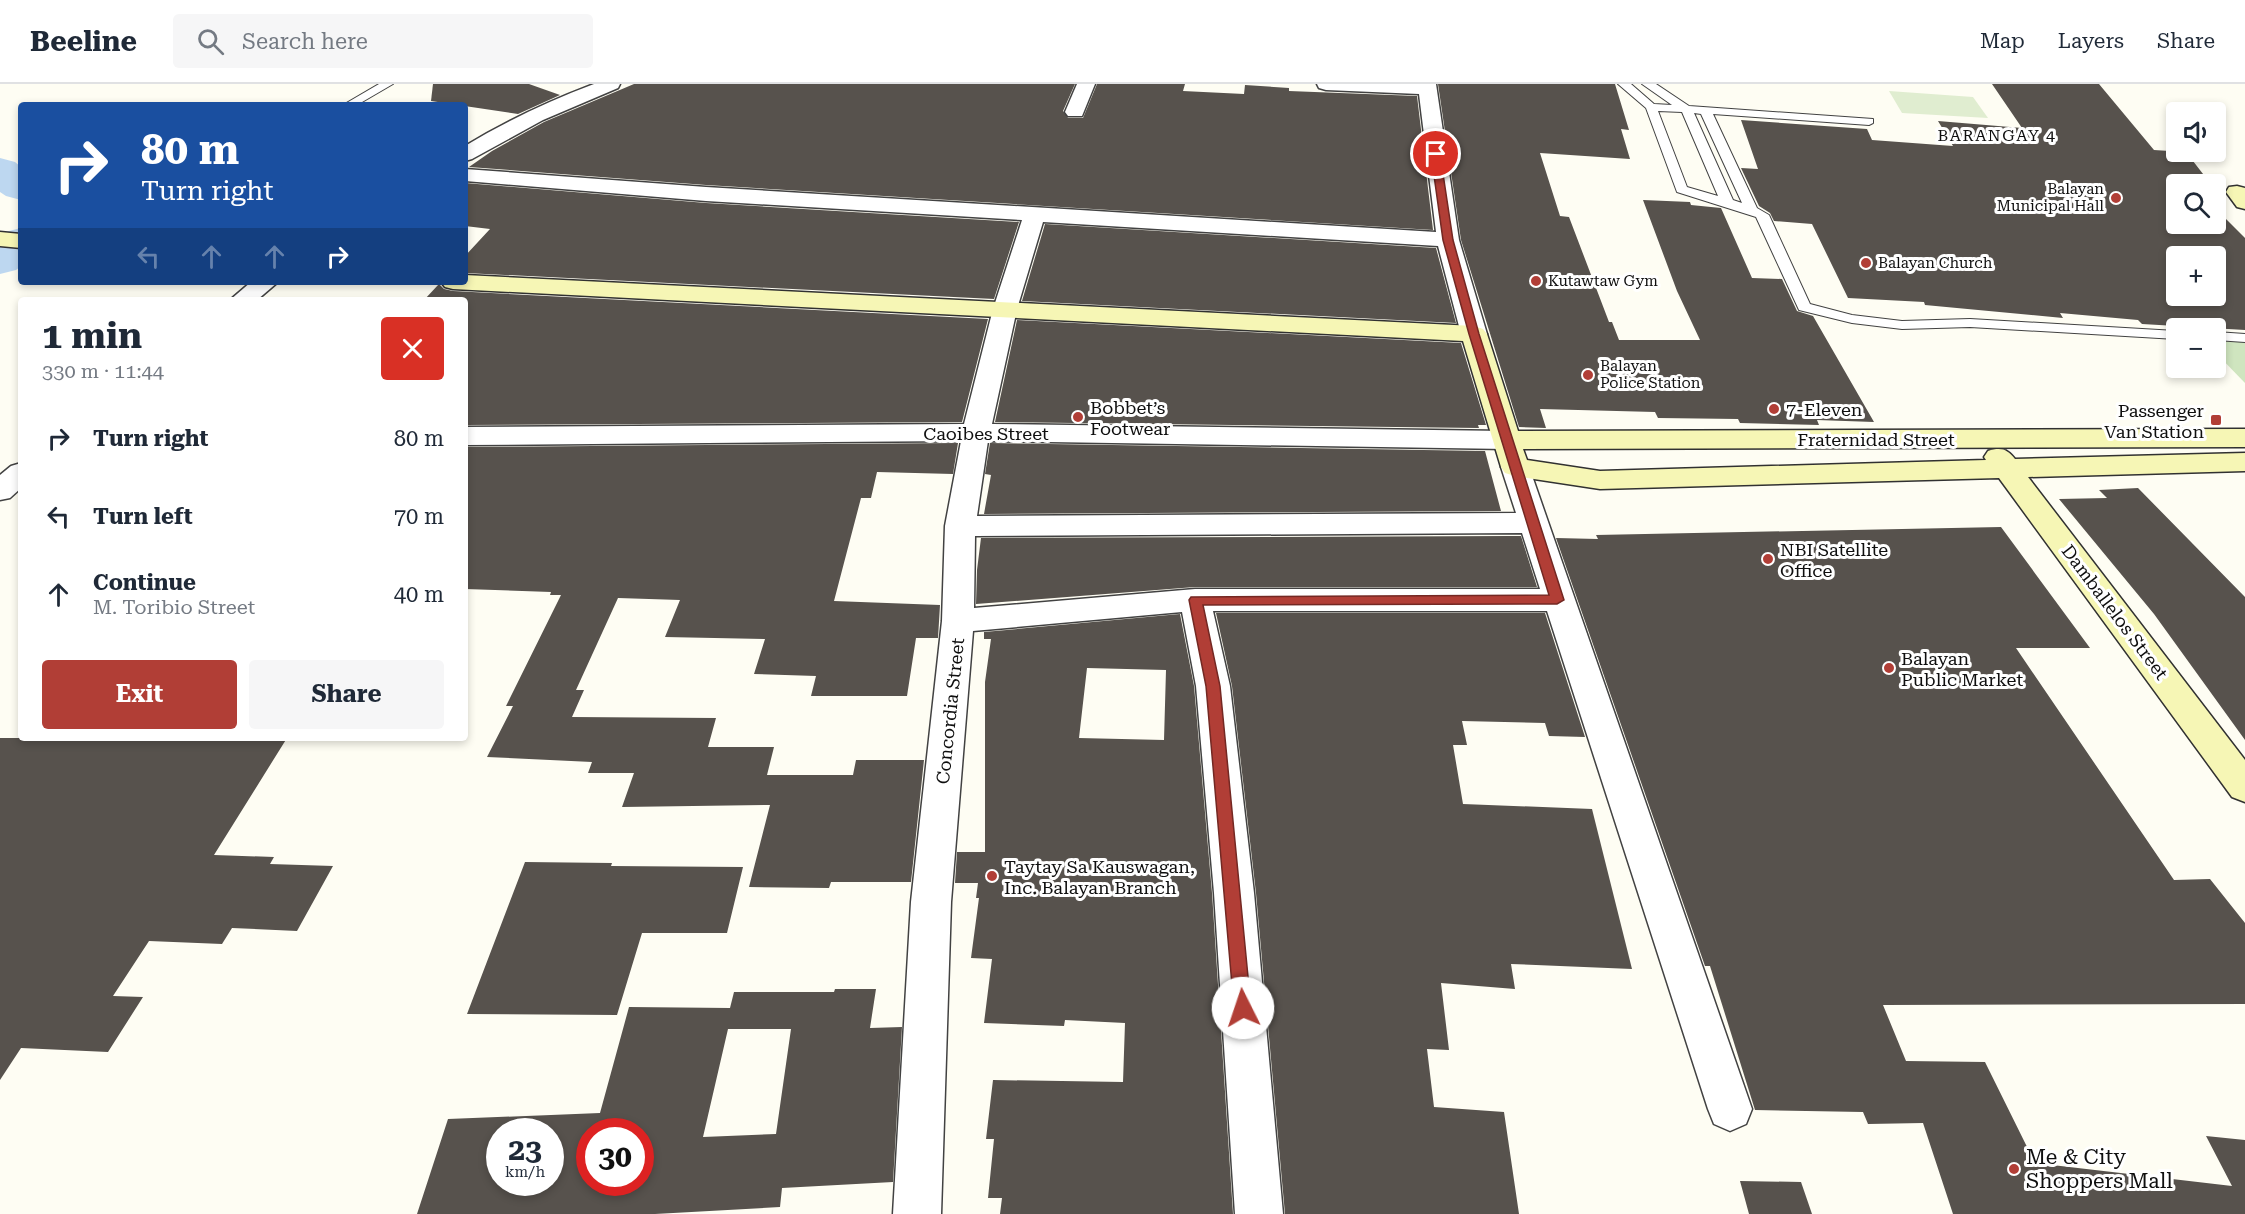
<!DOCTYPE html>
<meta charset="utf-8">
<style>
:root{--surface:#fff;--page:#f6f6f7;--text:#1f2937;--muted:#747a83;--line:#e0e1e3;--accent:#b13e36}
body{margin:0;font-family:"Roboto Serif",serif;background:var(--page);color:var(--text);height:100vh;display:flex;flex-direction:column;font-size:22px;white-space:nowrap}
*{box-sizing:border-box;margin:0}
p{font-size:20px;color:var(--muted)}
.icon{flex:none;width:33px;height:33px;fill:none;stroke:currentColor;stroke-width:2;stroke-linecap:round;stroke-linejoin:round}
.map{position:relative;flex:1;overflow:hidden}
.side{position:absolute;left:18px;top:213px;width:450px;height:444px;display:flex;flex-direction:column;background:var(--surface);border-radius:6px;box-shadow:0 3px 9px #0003}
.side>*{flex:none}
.guide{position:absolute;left:18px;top:18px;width:450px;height:183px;border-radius:6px;box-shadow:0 3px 9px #0003;background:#1a4fa0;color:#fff;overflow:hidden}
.buttons{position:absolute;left:2166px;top:18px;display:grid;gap:12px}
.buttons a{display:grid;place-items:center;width:60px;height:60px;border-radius:6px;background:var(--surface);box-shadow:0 3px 9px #0003;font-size:30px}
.speed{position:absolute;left:486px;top:1034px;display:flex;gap:12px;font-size:30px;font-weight:700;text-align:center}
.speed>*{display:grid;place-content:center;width:78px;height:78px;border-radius:50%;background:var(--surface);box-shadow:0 3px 9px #0003;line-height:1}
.speed small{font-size:15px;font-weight:400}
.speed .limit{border:9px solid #d22;background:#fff;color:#111}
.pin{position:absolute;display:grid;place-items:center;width:51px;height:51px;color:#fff;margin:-26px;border:3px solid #fff;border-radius:50%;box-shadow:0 2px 6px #0007}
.me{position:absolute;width:66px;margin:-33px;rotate:356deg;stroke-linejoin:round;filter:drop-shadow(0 0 4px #0008)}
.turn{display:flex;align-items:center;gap:21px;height:126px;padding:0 24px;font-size:27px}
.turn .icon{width:78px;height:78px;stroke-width:2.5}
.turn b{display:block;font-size:42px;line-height:51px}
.lanes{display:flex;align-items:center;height:57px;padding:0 24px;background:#0003;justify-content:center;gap:30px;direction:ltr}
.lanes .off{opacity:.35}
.round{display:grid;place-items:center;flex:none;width:63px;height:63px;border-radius:6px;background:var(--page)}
.overview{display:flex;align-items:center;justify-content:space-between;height:102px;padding:0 24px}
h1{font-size:36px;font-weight:700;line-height:45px}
.primary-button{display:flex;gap:12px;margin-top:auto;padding:12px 24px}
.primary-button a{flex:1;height:69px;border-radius:6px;background:var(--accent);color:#fff;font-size:24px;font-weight:700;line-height:69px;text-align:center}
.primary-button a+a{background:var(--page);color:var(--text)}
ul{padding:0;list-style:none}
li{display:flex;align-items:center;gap:18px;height:78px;padding:0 24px}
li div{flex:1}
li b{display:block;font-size:22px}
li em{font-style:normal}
header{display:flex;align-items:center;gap:36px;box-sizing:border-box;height:84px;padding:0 30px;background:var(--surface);border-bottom:2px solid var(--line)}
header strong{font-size:28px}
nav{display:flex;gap:33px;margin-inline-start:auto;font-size:21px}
.search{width:420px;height:54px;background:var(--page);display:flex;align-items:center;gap:15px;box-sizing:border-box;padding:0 21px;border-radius:6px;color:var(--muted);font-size:22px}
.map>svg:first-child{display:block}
.green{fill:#cfe5bf}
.pitch{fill:#e0edd0}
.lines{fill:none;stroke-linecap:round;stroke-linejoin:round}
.river{fill:#bdd7f0;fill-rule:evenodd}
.building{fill:#57524d;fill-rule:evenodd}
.lane-casing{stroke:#424242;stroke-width:2}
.street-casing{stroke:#424242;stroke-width:3}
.secondary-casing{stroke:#313131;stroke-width:3}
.lane{fill:#fff;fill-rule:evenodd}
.street{fill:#fff;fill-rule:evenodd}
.secondary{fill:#f6f6b5;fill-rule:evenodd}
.route{fill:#b13e36;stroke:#732823;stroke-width:1.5}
.poi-dot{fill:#b13e36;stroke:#fff;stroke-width:2}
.labels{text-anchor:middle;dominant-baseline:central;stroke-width:6;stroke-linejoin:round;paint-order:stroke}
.far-poi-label{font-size:15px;fill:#0f0f0f;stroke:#fff;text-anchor:start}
.far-neighbourhood-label{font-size:16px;letter-spacing:1.5px;fill:#0f0f0f;stroke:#fff}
.poi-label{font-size:18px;fill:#0f0f0f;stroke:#fff;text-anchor:start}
.street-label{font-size:18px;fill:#0f0f0f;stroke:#fff}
.near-poi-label{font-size:21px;fill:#0f0f0f;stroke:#fff;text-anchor:start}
</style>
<header>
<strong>Beeline</strong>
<div class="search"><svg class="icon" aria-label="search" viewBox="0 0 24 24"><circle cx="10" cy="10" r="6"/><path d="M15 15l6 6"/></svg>Search here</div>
<nav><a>Map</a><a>Layers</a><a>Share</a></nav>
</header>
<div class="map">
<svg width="2245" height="1130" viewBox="0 0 2245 1130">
<rect width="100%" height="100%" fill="#fefdf3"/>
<path class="green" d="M 2216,257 L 2245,258 L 2245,299 L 2216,269 Z"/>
<path class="pitch" d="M 1889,7 L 1973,13 L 1988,34 L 1902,29 Z"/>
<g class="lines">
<g class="river">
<path d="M 0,74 L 15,78 L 21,83 L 21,116 L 6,112 L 0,108 Z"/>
<path d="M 21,144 L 21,182 L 16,186 L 0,190 L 0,152 L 5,148 Z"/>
</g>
</g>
<g class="building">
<path d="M 433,0 L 529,0 L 560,11 L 518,30 L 431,17 Z"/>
<path d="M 634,0 L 1075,0 L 1063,27 L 1068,34 L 1083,34 L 1097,0 L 1185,0 L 1183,7 L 1244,10 L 1245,1 L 1289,4 L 1289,7 L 1417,12 L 1433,146 L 706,101 L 469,83 L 492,67 L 544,38 Z"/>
<path d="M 1438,0 L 1615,0 L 1629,46 L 1621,45 L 1630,75 L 1540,69 L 1560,132 L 1569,133 L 1609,238 L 1612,238 L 1619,256 L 1700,256 L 1677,207 L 1643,116 L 1690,118 L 1691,121 L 1721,124 L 1752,194 L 1782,195 L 1797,227 L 1813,232 L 1874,338 L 1817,336 L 1819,341 L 1740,339 L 1738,335 L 1658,334 L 1655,328 L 1540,325 L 1546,344 L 1519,343 L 1461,156 Z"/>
<path d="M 1992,0 L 2099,0 L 2154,66 L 2186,68 L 2210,99 L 2188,97 L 2191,100 L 2176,100 L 2176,140 L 2216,140 L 2216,125 L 2245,154 L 2245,246 L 2142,240 L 2138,236 L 2060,229 L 2063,234 L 1925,221 L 1924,218 L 1848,214 L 1812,140 L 1774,137 L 1770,129 L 1759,122 L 1741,84 L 1758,85 L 1741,36 L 1867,45 L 1872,56 L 1953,62 L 1938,37 L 2022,44 ZM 2176,172 L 2216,172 L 2216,212 L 2176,212 Z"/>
<path d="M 465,99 L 706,119 L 1019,138 L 994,215 L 465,189 L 465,172 L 490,145 L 465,142 Z"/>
<path d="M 1045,140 L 1436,164 L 1456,239 L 1022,217 Z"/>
<path d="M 439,200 L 444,205 L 453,207 L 988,235 L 962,338 L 465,341 L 465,216 L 424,216 Z"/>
<path d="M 1017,236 L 1461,259 L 1486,341 L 1478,341 L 1479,344 L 995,338 Z"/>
<path d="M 958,359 L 953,390 L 877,388 L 871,414 L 861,414 L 834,517 L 940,521 L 938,554 L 916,554 L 907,612 L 811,612 L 816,592 L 754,590 L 765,555 L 665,553 L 680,516 L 618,514 L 576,606 L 584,606 L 572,633 L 716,634 L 708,663 L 774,663 L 767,691 L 853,691 L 856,676 L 924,676 L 911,798 L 831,798 L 829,804 L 749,803 L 770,721 L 622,723 L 634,689 L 588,689 L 592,678 L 487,673 L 513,622 L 506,622 L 561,511 L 550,511 L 551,508 L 465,505 L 465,363 Z"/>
<path d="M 990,359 L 1485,367 L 1501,427 L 984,430 L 991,391 L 985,390 Z"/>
<path d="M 2138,404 L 2245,513 L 2245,656 L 2154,530 L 2059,415 L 2107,414 L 2099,406 Z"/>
<path d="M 2001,443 L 2090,564 L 2016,564 L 2174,796 L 2210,795 L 2245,839 L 2245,920 L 1883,921 L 1906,977 L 1985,978 L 2035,1079 L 2232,1102 L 2206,1052 L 2245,1056 L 2245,1130 L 1953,1130 L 1923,1039 L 1868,1040 L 1863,1028 L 1755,1026 L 1710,882 L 1705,882 L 1556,454 L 1598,455 L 1596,451 Z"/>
<path d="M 1508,452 L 1521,452 L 1537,503 L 1195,503 L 976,520 L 977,486 L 981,454 Z"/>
<path d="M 1216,529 L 1545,529 L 1585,653 L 1549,652 L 1545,639 L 1462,637 L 1467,661 L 1453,661 L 1463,720 L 1592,725 L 1632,885 L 1511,880 L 1515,905 L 1441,899 L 1449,966 L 1427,965 L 1434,1023 L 1504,1028 L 1519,1130 L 1285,1130 L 1256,809 L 1232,602 Z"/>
<path d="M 1180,530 L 1194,602 L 1212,809 L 1233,1130 L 1000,1130 L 1002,1114 L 988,1114 L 994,1055 L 986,1055 L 993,996 L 1123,998 L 1125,939 L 1065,936 L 1064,942 L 984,939 L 992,875 L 971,874 L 979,814 L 976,814 L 978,799 L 955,799 L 957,768 L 985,768 L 985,598 L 991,555 L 984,555 L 984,548 ZM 1087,584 L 1166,586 L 1164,656 L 1079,654 Z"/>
<path d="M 0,654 L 287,654 L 214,771 L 274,773 L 270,780 L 333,782 L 297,847 L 232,844 L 222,860 L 149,857 L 113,912 L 143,913 L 108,968 L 21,964 L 0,996 Z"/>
<path d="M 525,778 L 612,779 L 611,782 L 743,783 L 727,849 L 642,849 L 617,931 L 467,930 Z"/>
<path d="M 835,905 L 876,905 L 870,944 L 902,943 L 893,1098 L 782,1104 L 780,1123 L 655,1130 L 417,1130 L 448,1035 L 600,1029 L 629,923 L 730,924 L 734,908 L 834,908 ZM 728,945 L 791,945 L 776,1050 L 703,1053 ZM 500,1047 L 550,1047 L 550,1098 L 500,1098 ZM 590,1047 L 640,1047 L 640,1098 L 590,1098 Z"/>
<path d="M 1740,1097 L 1801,1098 L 1812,1130 L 1749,1130 Z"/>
</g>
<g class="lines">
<g class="lane-casing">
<g id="lane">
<path d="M 379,0 L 393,0 L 357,21 L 343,21 Z"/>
<path d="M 1618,0 L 1631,0 L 1654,20 L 1672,21 L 1642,0 L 1656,0 L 1689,22 L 1873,35 L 1873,39 L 1869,41 L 1713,30 L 1757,124 L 1769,131 L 1810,220 L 1852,231 L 1902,237 L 1970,235 L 2176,247 L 2176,255 L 1970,243 L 1902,245 L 1852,239 L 1799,226 L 1756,133 L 1677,108 L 1646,24 ZM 1658,27 L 1682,28 L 1718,112 L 1687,103 ZM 1694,29 L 1701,30 L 1742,119 L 1733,116 Z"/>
<path d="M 2216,248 L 2245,250 L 2245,258 L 2216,256 Z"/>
</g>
</g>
<g class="street-casing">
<g id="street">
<path d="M 594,0 L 620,0 L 618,4 L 543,36 L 472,75 L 465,77 L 465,62 C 506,37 549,17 594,0 Z"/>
<path d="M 1077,0 L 1095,0 L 1082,32 L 1068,32 L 1065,28 Z"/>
<path d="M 1317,0 L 1436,0 L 1459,156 L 1487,250 L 1483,255 L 1474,258 L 1465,255 L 1461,250 L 1438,162 L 1043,138 L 1017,225 L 992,340 L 1506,347 L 1516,350 L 1520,356 L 1516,362 L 1506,365 L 988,357 L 977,432 L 1516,429 L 1501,383 L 1505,377 L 1515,374 L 1525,377 L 1529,383 L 1752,1025 L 1746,1040 L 1730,1047 L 1714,1040 L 1708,1025 L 1547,527 L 1213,527 L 1230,602 L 1254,809 L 1283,1130 L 1235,1130 L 1214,809 L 1196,602 L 1182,528 L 973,547 L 951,818 L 941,1130 L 893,1130 L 911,818 L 942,537 L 945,442 L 961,357 L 465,361 L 465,343 L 964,340 L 993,225 L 1022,136 L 706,117 L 465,97 L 465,85 L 706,103 L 1436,148 L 1419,10 L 1326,6 L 1319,4 ZM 1522,449 L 1540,505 L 1195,505 L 974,524 L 975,452 Z"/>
<path d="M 251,198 L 278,198 L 257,216 L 230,216 Z"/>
<path d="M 21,379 L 21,404 L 10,414 L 0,416 L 0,391 L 11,382 Z"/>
</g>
</g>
<g class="secondary-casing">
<g id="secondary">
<path d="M 2237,102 L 2245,104 L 2245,125 L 2237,123 L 2226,108 L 2229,103 Z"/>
<path d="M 0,148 L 21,150 L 21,164 L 0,162 Z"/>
<path d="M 465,191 L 1474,242 L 1483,245 L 1487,250 L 1518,347 L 2245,345 L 2245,363 L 1523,365 L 1527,376 L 1600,387 L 1986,376 L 1984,373 L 1988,367 C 2001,363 2007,365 2015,375 L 2245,369 L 2245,387 L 2028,393 L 2245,676 L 2245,718 L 2232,713 L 1999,394 L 1600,405 L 1515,392 L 1505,389 L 1501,383 L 1463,257 L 453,205 L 445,203 L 441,198 L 465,198 Z"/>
</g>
</g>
<use href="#lane" class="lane"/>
<use href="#street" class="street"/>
<use href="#secondary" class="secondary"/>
</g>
<path class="route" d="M 1436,67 L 1440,70 L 1453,156 L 1479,250 L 1564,516 L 1557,520 L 1203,521 L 1220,602 L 1251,924 L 1249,929 L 1243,932 L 1237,929 L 1234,924 L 1206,602 L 1189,516 L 1191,513 L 1549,511 L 1469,250 L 1443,156 L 1431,70 Z"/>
<g class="poi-dot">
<circle cx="2116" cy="114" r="6"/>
<circle cx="1866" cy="179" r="6"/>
<circle cx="1536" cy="197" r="6"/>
<circle cx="1588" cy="291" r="6"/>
<circle cx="1774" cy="325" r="6"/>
<circle cx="1078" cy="333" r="6"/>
<rect x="2210" y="330" width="12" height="12" rx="3"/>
<circle cx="1768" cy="475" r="6"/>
<circle cx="1889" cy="584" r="6"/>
<circle cx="992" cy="792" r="6"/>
<circle cx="2014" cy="1085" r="6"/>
</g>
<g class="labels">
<g class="far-poi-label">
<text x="2104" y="105" text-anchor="end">Balayan<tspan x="2104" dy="17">Municipal Hall</tspan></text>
<text x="1878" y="179">Balayan Church</text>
<text x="1548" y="197">Kutawtaw Gym</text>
<text x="1600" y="282">Balayan<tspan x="1600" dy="17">Police Station</tspan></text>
</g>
<g class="far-neighbourhood-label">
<text x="1997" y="51">BARANGAY 4</text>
</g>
<g class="poi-label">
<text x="1090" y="323">Bobbet’s<tspan x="1090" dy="21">Footwear</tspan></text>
<text x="1786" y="325">7-Eleven</text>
<text x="2204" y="326" text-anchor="end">Passenger<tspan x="2204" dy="21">Van Station</tspan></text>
<text x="1780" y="465">NBI Satellite<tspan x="1780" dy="21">Office</tspan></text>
<text x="1901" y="574">Balayan<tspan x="1901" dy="21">Public Market</tspan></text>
<text x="1004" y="782">Taytay Sa Kauswagan,<tspan x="1004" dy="21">Inc. Balayan Branch</tspan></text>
</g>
<g class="street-label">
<text x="986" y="349">Caoibes Street</text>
<text x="1876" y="355">Fraternidad Street</text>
<text transform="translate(2115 528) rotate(53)">Damballelos Street</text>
<text transform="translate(950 627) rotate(-84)">Concordia Street</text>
</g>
<g class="near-poi-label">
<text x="2026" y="1073">Me &amp; City<tspan x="2026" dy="24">Shoppers Mall</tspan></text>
</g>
</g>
</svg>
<div class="buttons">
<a><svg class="icon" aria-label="sound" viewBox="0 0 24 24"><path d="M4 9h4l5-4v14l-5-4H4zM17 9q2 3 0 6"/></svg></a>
<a><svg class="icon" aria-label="search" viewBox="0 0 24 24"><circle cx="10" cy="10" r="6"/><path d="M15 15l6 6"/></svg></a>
<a>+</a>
<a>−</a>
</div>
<div class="speed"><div>23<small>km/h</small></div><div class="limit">30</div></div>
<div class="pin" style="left:1436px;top:70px;background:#d93025"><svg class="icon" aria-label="arrive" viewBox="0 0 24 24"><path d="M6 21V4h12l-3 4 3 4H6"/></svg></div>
<svg class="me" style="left:1243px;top:924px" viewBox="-20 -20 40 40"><circle r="19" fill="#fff"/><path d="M0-13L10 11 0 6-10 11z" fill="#b13e36"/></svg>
<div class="guide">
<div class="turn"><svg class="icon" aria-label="right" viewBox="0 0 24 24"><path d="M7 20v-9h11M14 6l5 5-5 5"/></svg><div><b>80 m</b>Turn right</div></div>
<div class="lanes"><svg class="icon off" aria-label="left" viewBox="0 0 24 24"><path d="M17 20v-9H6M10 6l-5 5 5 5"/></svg><svg class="icon off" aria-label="ahead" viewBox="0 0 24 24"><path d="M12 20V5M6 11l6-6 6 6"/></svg><svg class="icon off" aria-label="ahead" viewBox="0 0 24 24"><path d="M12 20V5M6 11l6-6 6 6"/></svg><svg class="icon" aria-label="right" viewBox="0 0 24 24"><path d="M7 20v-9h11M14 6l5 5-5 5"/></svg></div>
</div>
<section class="side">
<div class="overview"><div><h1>1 min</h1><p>330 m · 11:44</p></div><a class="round" style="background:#d93025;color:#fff"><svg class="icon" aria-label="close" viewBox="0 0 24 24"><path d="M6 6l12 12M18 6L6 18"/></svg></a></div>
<ul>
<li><svg class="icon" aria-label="right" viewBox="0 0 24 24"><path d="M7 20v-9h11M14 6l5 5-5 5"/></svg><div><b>Turn right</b></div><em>80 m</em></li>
<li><svg class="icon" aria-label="left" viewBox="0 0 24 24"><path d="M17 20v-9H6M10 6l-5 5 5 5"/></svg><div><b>Turn left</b></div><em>70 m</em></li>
<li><svg class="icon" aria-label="ahead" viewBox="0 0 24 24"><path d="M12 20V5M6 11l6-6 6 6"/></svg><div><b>Continue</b><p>M. Toribio Street</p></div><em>40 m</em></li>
</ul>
<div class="primary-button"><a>Exit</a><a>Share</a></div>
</section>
</div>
